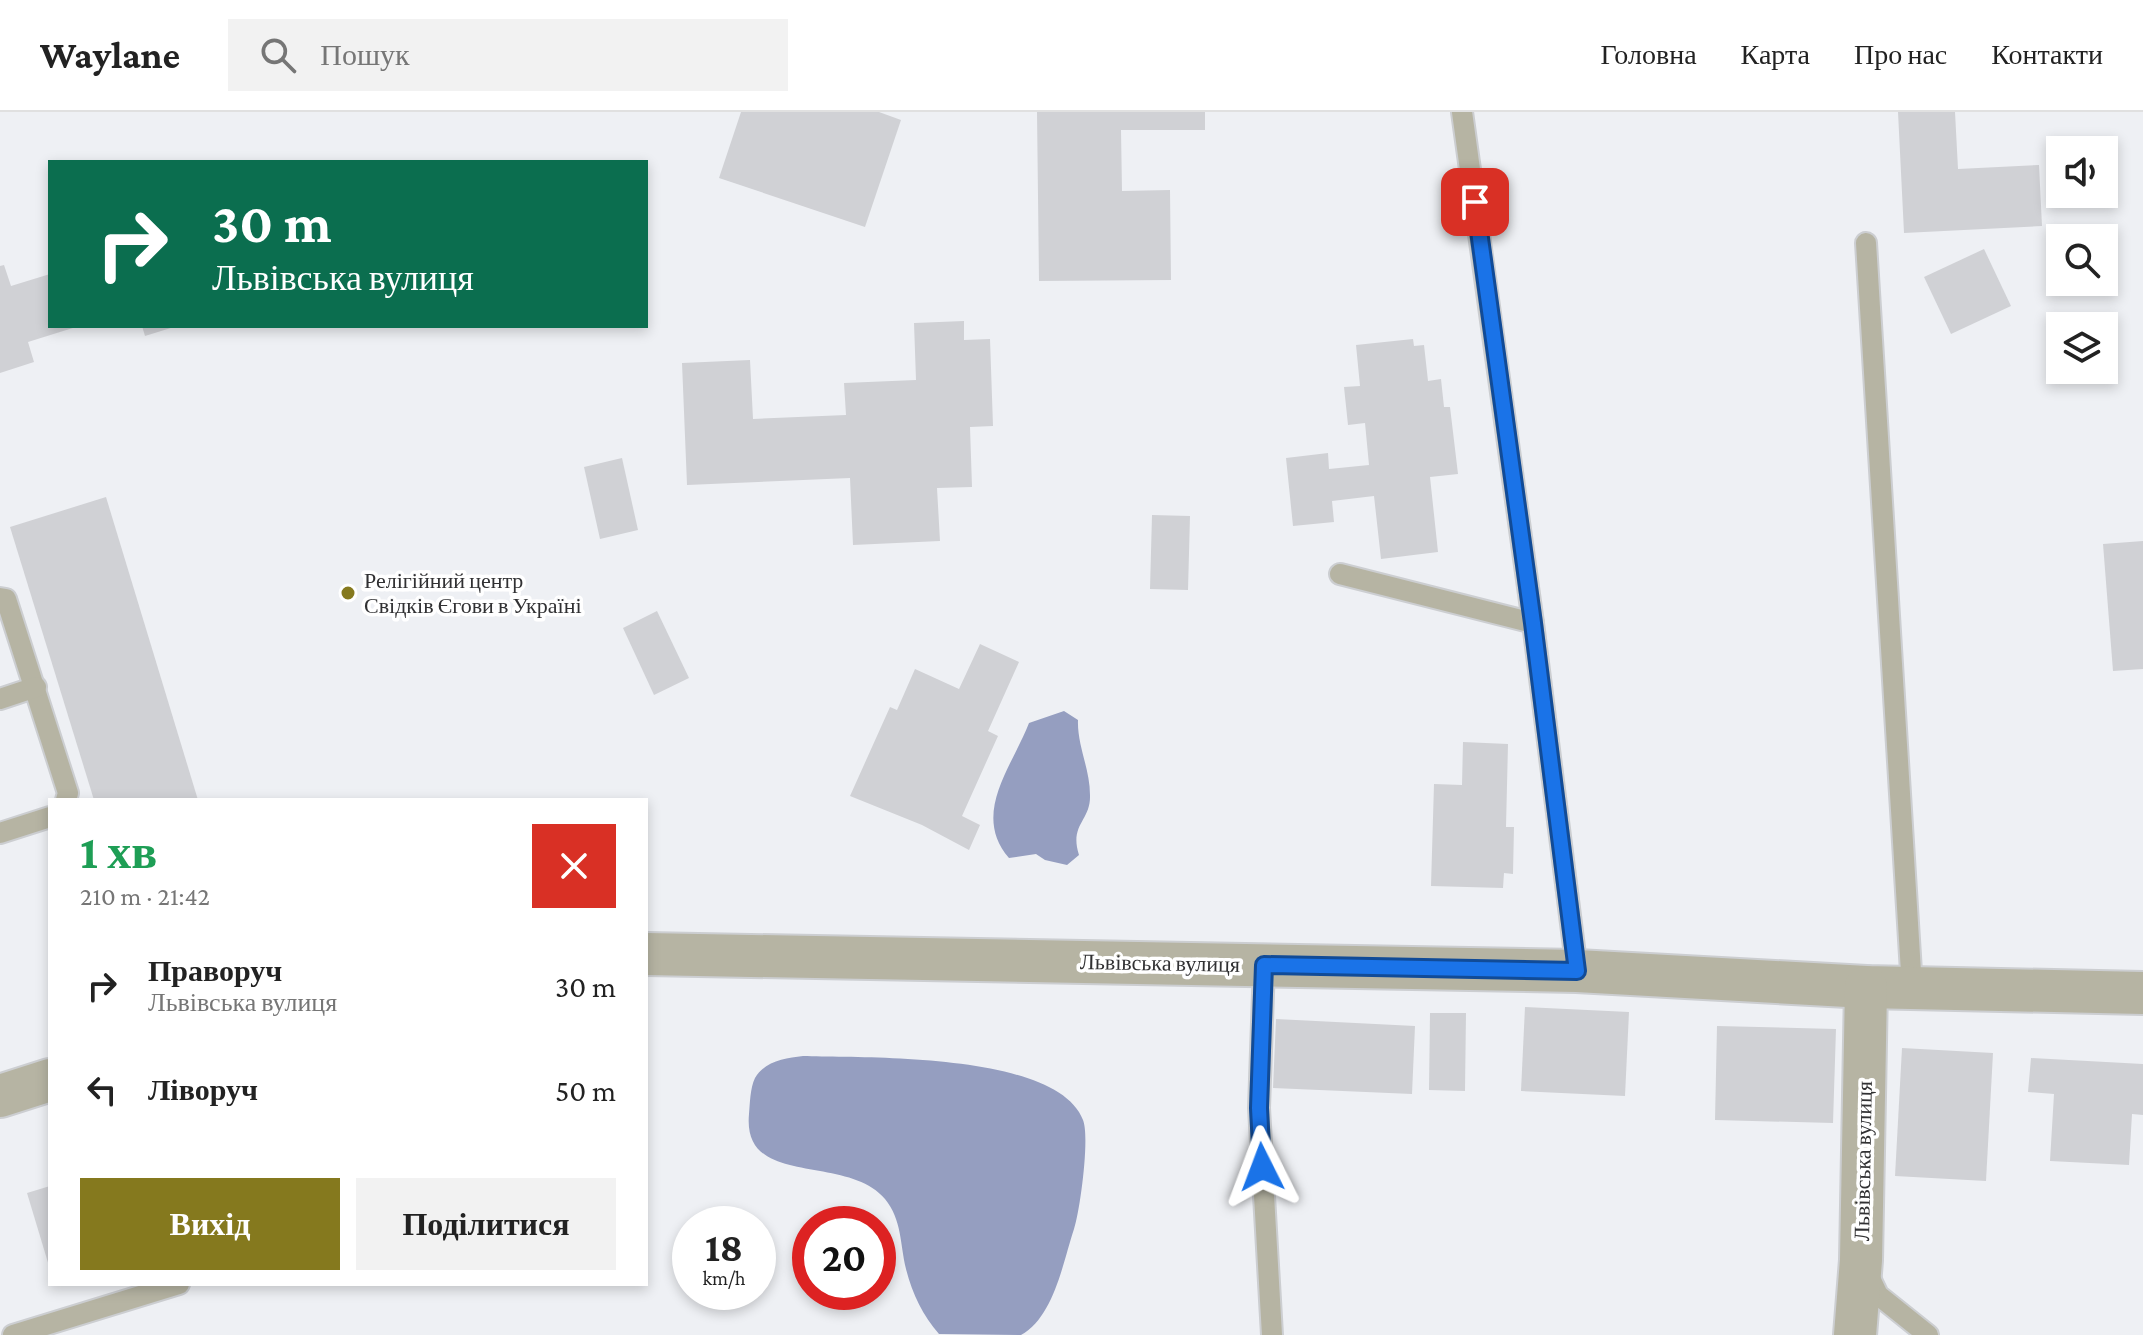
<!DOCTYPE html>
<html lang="uk">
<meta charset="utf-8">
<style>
:root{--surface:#fff;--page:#f2f2f2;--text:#222;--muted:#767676;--line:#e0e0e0;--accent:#85791e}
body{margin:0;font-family:"Crimson Pro",serif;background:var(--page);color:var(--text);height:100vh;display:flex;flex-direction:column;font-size:30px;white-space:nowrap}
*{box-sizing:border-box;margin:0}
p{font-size:26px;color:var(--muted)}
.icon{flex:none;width:44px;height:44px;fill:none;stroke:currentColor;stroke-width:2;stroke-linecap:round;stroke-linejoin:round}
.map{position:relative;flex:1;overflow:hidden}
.details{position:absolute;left:48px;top:686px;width:600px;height:488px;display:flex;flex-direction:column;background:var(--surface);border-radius:0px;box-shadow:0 4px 12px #0003}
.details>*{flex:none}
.top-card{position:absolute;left:48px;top:48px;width:600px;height:168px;border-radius:0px;box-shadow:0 4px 12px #0003;background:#0b6e4f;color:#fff;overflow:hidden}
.tools{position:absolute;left:2046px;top:24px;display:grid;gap:16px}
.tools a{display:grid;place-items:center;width:72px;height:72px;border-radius:0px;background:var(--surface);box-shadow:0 4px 12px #0003;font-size:40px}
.speed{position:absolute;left:672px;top:1094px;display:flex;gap:16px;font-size:40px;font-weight:700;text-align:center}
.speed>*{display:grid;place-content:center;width:104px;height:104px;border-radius:50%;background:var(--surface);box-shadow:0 4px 12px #0003;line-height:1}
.speed small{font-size:20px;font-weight:400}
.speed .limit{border:12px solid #d22;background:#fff;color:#111}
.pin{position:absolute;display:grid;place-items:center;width:68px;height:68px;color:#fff;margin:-34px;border-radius:16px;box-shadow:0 4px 12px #0006}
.me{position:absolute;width:88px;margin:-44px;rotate:357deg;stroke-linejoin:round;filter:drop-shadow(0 0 6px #0008)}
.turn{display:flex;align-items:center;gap:28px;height:168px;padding:0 32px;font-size:36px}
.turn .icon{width:104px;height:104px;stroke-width:2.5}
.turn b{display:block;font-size:56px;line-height:68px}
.round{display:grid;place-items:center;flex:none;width:84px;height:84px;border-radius:0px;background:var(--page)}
.head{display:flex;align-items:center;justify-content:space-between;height:136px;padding:0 32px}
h1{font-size:48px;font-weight:700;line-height:60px;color:#1e9e55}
.cta{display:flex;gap:16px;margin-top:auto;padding:16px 32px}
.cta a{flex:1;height:92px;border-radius:0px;background:var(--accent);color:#fff;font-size:32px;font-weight:700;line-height:92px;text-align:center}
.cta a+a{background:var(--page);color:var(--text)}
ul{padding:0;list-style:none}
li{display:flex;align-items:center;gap:24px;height:104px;padding:0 32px}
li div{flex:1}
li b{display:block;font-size:30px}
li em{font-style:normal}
header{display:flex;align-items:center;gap:48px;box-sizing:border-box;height:112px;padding:0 40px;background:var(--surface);border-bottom:2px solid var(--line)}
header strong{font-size:38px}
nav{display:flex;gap:44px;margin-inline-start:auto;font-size:28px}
.search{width:560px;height:72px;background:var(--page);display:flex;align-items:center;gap:20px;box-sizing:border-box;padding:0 28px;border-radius:0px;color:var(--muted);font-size:30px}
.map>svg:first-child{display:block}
.water{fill:#959ec0}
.building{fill:#d0d1d5}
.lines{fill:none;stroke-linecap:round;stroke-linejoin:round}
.service-casing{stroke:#ccced1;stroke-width:24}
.minor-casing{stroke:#ccced1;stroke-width:46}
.service{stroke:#b6b4a3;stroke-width:20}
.minor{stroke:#b6b4a3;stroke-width:42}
.route-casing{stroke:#114b97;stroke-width:20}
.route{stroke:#1a73e8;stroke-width:14}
.poi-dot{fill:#85791e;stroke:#fff;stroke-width:3}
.labels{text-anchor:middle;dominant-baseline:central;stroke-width:7;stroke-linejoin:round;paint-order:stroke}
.poi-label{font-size:22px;fill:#313133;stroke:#fff;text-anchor:start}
.street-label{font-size:22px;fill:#313133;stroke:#fff}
</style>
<header>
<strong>Waylane</strong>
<div class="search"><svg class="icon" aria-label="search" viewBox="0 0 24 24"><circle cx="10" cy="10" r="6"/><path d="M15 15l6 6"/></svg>Пошук</div>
<nav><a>Головна</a><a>Карта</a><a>Про нас</a><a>Контакти</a></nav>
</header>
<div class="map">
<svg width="2143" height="1223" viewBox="0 0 2143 1223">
<rect width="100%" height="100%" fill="#eef0f4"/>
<g class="water">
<path d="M 1064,599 L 1078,608 C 1077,633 1090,657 1090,683 C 1091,709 1069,712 1079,743 L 1067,753 L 1045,748 L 1036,742 L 1009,746 C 971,702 1012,655 1029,611 Z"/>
<path d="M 803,944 C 865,946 1057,940 1083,1008 C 1090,1025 1080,1099 1074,1117 C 1063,1150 1054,1205 1021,1223 L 939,1222 C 923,1204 912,1181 906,1157 C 900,1132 902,1108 885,1087 C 846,1041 742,1077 749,1002 C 750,992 750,976 755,966 C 765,949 785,946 803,944 Z"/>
</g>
<g class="building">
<path d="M 741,0 L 879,0 L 901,8 L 865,115 L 719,66 Z"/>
<path d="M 1037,0 L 1205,0 L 1205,18 L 1121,18 L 1122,79 L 1170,78 L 1171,168 L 1039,169 Z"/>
<path d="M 1898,0 L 1955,0 L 1958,57 L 2039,53 L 2042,114 L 1904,121 Z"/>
<path d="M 1984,137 L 2011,194 L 1951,222 L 1924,165 Z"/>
<path d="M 4,153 L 11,174 L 50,162 L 50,214 L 76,215 L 28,230 L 34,250 L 0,261 L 0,154 Z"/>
<path d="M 964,209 L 964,228 L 990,227 L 993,314 L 970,315 L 972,375 L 937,376 L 940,429 L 853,433 L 850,366 L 687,373 L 682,251 L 750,248 L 753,307 L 846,303 L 844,271 L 916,268 L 914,211 Z"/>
<path d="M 142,214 L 174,214 L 174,215 L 145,224 Z"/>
<path d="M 1413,227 L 1414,234 L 1424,233 L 1428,269 L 1441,267 L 1444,295 L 1450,295 L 1458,362 L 1430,365 L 1438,440 L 1381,447 L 1374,384 L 1332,389 L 1334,410 L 1293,414 L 1286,346 L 1328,341 L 1329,357 L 1369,353 L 1365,311 L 1348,313 L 1344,275 L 1360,274 L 1356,233 Z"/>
<path d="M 622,346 L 638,418 L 600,427 L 584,355 Z"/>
<path d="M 106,385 L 198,688 L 94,688 L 10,415 Z"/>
<path d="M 1152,403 L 1190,404 L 1188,478 L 1150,477 Z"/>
<path d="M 2143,429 L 2143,557 L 2113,559 L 2103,432 Z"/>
<path d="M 657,499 L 689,566 L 654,583 L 623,516 Z"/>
<path d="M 980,532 L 1019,550 L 988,619 L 998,624 L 962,704 L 980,713 L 969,738 L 922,713 L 850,684 L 890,595 L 897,598 L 915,557 L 959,577 Z"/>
<path d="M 1463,630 L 1508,632 L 1506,715 L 1514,715 L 1513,762 L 1504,761 L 1503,776 L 1431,774 L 1434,672 L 1462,673 Z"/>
<path d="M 1525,895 L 1629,900 L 1625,984 L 1521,979 Z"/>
<path d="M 1430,901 L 1466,901 L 1465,979 L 1429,978 Z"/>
<path d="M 1276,907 L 1415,914 L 1412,982 L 1273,976 Z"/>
<path d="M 1717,914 L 1836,917 L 1833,1011 L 1715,1008 Z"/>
<path d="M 1902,936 L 1993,941 L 1986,1069 L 1895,1064 Z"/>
<path d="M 2031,946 L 2143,952 L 2143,1003 L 2132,1002 L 2129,1053 L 2050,1049 L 2054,982 L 2028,980 Z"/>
<path d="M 50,1074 L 50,1154 L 49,1154 L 27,1081 Z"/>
</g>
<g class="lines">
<g class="service-casing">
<g id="service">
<path d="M 1462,0 L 1533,511 L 1577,859"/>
<path d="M 1866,131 L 1912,876"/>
<path d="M 1340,462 L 1533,511"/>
<path d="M 0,486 L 6,487 L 68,681 L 66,688"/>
<path d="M 0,587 L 36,575"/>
<path d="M 0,721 L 50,705"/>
<path d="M 1264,853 L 1259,996 L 1272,1223"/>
<path d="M 1868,1162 L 1878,1183 L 1928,1223"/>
<path d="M 13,1223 L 179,1172"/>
</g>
</g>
<g class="minor-casing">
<g id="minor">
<path d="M 646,842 L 1577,859 L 1866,875 L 2143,881"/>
<path d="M 0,984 L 50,968"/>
<path d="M 1855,1223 L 1861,1148 L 1866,875"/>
</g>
</g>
<use href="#service" class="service"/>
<use href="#minor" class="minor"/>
</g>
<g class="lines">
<g class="route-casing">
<path id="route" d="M 1262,1055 L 1259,996 L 1264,853 L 1577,859 L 1533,511 L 1475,90"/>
</g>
<use href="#route" class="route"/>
</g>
<circle class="poi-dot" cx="348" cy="481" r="8"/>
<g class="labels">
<g class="poi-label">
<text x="364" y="468">Релігійний центр<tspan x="364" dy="25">Свідків Єгови в Україні</tspan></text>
</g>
<g class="street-label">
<text transform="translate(1160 851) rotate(1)">Львівська вулиця</text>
<text transform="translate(1863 1049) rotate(-89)">Львівська вулиця</text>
</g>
</g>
</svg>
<div class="tools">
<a><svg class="icon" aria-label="sound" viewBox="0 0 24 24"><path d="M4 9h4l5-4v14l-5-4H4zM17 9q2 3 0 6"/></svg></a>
<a><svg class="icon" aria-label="search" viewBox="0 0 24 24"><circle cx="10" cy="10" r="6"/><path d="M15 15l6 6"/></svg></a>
<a><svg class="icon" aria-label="layers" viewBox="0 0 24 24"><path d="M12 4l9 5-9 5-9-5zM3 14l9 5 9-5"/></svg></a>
</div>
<div class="speed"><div>18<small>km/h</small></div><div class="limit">20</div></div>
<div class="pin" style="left:1475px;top:90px;background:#d93025"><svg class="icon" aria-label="arrive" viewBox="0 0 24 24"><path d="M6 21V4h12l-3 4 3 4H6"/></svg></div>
<svg class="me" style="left:1262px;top:1055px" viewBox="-20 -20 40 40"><path d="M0-17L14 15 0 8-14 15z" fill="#1a73e8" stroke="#fff" stroke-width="4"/></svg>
<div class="top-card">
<div class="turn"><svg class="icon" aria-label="right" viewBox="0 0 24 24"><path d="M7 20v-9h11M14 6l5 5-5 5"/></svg><div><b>30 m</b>Львівська вулиця</div></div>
</div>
<section class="details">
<div class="head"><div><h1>1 хв</h1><p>210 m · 21:42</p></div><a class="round" style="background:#d93025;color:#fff"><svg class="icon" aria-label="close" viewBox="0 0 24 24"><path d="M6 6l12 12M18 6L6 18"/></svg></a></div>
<ul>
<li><svg class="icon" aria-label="right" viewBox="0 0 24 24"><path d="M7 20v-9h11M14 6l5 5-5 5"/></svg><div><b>Праворуч</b><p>Львівська вулиця</p></div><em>30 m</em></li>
<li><svg class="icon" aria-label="left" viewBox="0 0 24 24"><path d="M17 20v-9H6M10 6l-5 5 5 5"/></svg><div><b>Ліворуч</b></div><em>50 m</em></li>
</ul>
<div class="cta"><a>Вихід</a><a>Поділитися</a></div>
</section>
</div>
